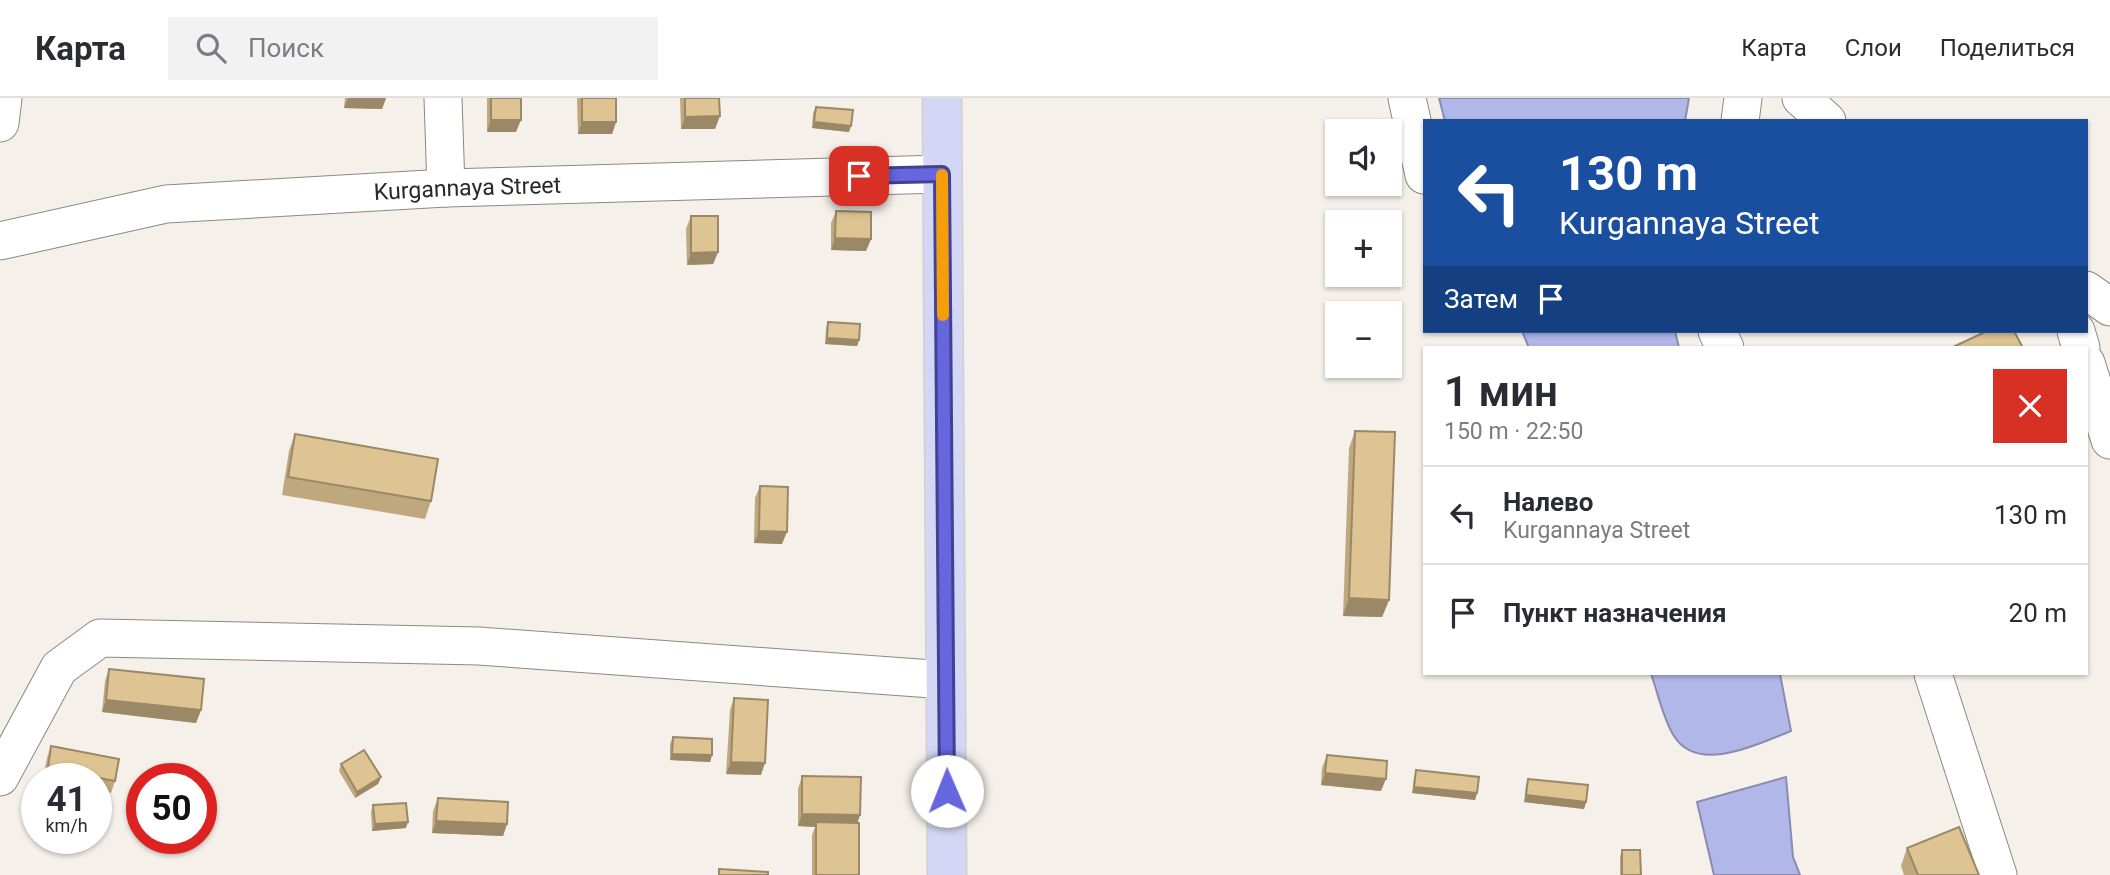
<!DOCTYPE html>
<html lang="ru">
<meta charset="utf-8">
<style>
:root{--surface:#fff;--page:#f2f2f3;--text:#2b2b33;--muted:#7c7c81;--line:#e1e1e2}
body{margin:0;font-family:Roboto,sans-serif;background:var(--page);color:var(--text);height:100vh;display:flex;flex-direction:column;font-size:26px;white-space:nowrap}
*{box-sizing:border-box;margin:0}
p{font-size:23px;color:var(--muted)}
.icon{flex:none;width:38px;height:38px;fill:none;stroke:currentColor;stroke-width:2;stroke-linecap:round;stroke-linejoin:round}
.map{position:relative;flex:1;overflow:hidden}
.sheet{position:absolute;left:1423px;top:248px;width:665px;height:329px;display:flex;flex-direction:column;background:var(--surface);border-radius:0px;box-shadow:0 2px 5px #0004}
.sheet>*{flex:none}
.top-card{position:absolute;left:1423px;top:21px;width:665px;height:214px;border-radius:0px;box-shadow:0 2px 5px #0004;background:#1a4fa0;color:#fff;overflow:hidden}
.fabs{position:absolute;left:1325px;top:21px;display:grid;gap:14px}
.fabs a{display:grid;place-items:center;width:77px;height:77px;border-radius:0px;background:var(--surface);box-shadow:0 2px 5px #0004;font-size:35px}
.speed{position:absolute;left:21px;top:665px;display:flex;gap:14px;font-size:35px;font-weight:700;text-align:center}
.speed>*{display:grid;place-content:center;width:91px;height:91px;border-radius:50%;background:var(--surface);box-shadow:0 2px 5px #0004;line-height:1}
.speed small{font-size:18px;font-weight:400}
.speed .limit{border:10px solid #d22;background:#fff;color:#111}
.pin{position:absolute;display:grid;place-items:center;width:60px;height:60px;color:#fff;margin:-30px;border-radius:14px;box-shadow:0 4px 10px #0006}
.me{position:absolute;width:77px;margin:-38px;rotate:359deg;stroke-linejoin:round;filter:drop-shadow(0 0 5px #0008)}
.turn{display:flex;align-items:center;gap:24px;height:147px;padding:0 21px;font-size:32px}
.turn .icon{width:91px;height:91px;stroke-width:2.5}
.turn b{display:block;font-size:49px;line-height:60px}
.then{display:flex;align-items:center;height:66px;padding:0 21px;background:#0003;gap:14px;font-size:26px}
.round{display:grid;place-items:center;flex:none;width:74px;height:74px;border-radius:0px;background:var(--page)}
.summary{display:flex;align-items:center;justify-content:space-between;height:119px;padding:0 21px}
h1{font-size:42px;font-weight:600;line-height:52px}
ul{padding:0;list-style:none}
li{display:flex;align-items:center;gap:21px;height:98px;padding:0 21px;border-top:2px solid var(--line)}
li div{flex:1}
li b{display:block;font-size:26px}
li em{font-style:normal}
header{display:flex;align-items:center;gap:42px;box-sizing:border-box;height:98px;padding:0 35px;background:var(--surface);border-bottom:2px solid var(--line)}
header strong{font-size:33px}
nav{display:flex;gap:38px;margin-inline-start:auto;font-size:24px}
.search{width:490px;height:63px;background:var(--page);display:flex;align-items:center;gap:18px;box-sizing:border-box;padding:0 24px;border-radius:0px;color:var(--muted);font-size:26px}
.map>svg:first-child{display:block}
.water{fill:#b1b7e8;stroke:#898cae;stroke-width:2}
.lines{fill:none;stroke-linecap:round;stroke-linejoin:round}
.minor-casing{stroke:#8d8982;stroke-width:39}
.major-casing{stroke:#d0d0cf;stroke-width:41}
.minor{stroke:#fff;stroke-width:37}
.major{stroke:#d3d6f4;stroke-width:38}
.wall{fill:#bfa87e}
.shaded-wall{fill:#9b8867}
.building{fill:#dec393;stroke:#9b8867;stroke-width:2}
.route-casing{stroke:#424291;stroke-width:18}
.route{stroke:#6666df;stroke-width:12}
.slow{stroke:#f59e0b;stroke-width:12}
.labels{text-anchor:middle;dominant-baseline:central;stroke-width:7;stroke-linejoin:round;paint-order:stroke}
.street-label{font-size:23px;fill:#2b2927;stroke:#fffefd}
</style>
<header>
<strong>Карта</strong>
<div class="search"><svg class="icon" aria-label="search" viewBox="0 0 24 24"><circle cx="10" cy="10" r="6"/><path d="M15 15l6 6"/></svg>Поиск</div>
<nav><a>Карта</a><a>Слои</a><a>Поделиться</a></nav>
</header>
<div class="map">
<svg width="2110" height="777" viewBox="0 0 2110 777">
<rect width="100%" height="100%" fill="#f5f0e9"/>
<g class="water">
<path d="M 1439,0 L 1689,0 L 1685,23 L 1445,23 Z"/>
<path d="M 1522,233 L 1675,233 L 1679,250 L 1529,250 Z"/>
<path d="M 1651,576 L 1780,576 L 1791,633 C 1760,645 1698,677 1674,638 C 1663,621 1658,595 1651,576 Z"/>
<path d="M 1786,679 L 1793,759 L 1800,777 L 1714,777 L 1697,704 Z"/>
</g>
<g class="lines">
<g class="minor-casing">
<g id="minor">
<path d="M 443,0 L 446,90"/>
<path d="M 1407,0 L 1424,77"/>
<path d="M 1801,0 L 1827,23"/>
<path d="M 1740,23 L 1743,0"/>
<path d="M 0,25 L 3,0"/>
<path id="s1" d="M 0,143 L 166,106 L 446,90 L 942,76"/>
<path d="M 2086,192 L 2110,209"/>
<path d="M 1717,233 L 1725,250"/>
<path d="M 2076,233 L 2081,250"/>
<path d="M 2086,265 L 2110,342"/>
<path d="M 1933,576 L 1998,777"/>
<path d="M 0,679 L 59,570 L 100,540 L 479,548 L 946,582"/>
</g>
</g>
<g class="major-casing">
<path id="major" d="M 942,0 L 947,777"/>
</g>
<use href="#minor" class="minor"/>
<use href="#major" class="major"/>
</g>
<g class="wall">
<path d="M 345,0 L 386,0 L 382,11 L 344,10 Z"/>
<path d="M 487,0 L 521,0 L 516,34 L 487,34 Z"/>
<path d="M 577,0 L 616,0 L 616,24 L 612,36 L 578,36 Z"/>
<path d="M 680,0 L 719,0 L 715,31 L 681,31 Z"/>
<path d="M 816,9 L 849,34 L 812,30 L 813,15 Z"/>
<path d="M 836,113 L 871,141 L 866,153 L 831,152 L 831,125 Z"/>
<path d="M 691,118 L 718,154 L 713,166 L 687,167 L 686,131 Z"/>
<path d="M 828,224 L 859,242 L 857,248 L 825,246 L 826,230 Z"/>
<path d="M 1355,333 L 1389,502 L 1382,519 L 1343,518 L 1349,350 Z"/>
<path d="M 295,336 L 431,403 L 425,421 L 282,397 L 289,353 Z"/>
<path d="M 760,388 L 782,446 L 754,445 L 755,400 Z"/>
<path d="M 109,571 L 201,612 L 196,625 L 102,614 L 105,583 Z"/>
<path d="M 734,600 L 761,677 L 726,676 L 730,612 Z"/>
<path d="M 673,639 L 712,657 L 710,664 L 670,662 L 670,646 Z"/>
<path d="M 51,648 L 115,683 L 111,695 L 96,692 L 96,681 L 43,681 L 47,660 Z"/>
<path d="M 1327,657 L 1381,693 L 1321,687 L 1322,670 Z"/>
<path d="M 341,666 L 381,679 L 378,686 L 355,700 L 339,673 Z"/>
<path d="M 1416,672 L 1477,695 L 1475,702 L 1412,695 L 1414,679 Z"/>
<path d="M 802,678 L 860,717 L 857,724 L 859,777 L 812,777 L 812,737 L 815,729 L 798,728 L 798,691 Z"/>
<path d="M 1528,681 L 1586,704 L 1584,711 L 1524,704 L 1526,687 Z"/>
<path d="M 438,700 L 507,726 L 503,738 L 432,735 L 433,713 Z"/>
<path d="M 373,707 L 406,730 L 372,733 L 371,713 Z"/>
<path d="M 1907,750 L 1979,777 L 1904,777 L 1901,768 Z"/>
<path d="M 1622,752 L 1641,777 L 1620,777 L 1620,759 Z"/>
</g>
<g class="shaded-wall">
<path d="M 348,0 L 386,0 L 382,11 L 344,10 Z"/>
<path d="M 720,18 L 715,31 L 681,31 L 685,19 Z"/>
<path d="M 491,22 L 521,22 L 516,34 L 487,34 Z"/>
<path d="M 582,24 L 616,24 L 612,36 L 578,36 Z"/>
<path d="M 814,24 L 851,28 L 849,34 L 812,30 Z"/>
<path d="M 835,140 L 871,141 L 866,153 L 831,152 Z"/>
<path d="M 718,154 L 713,166 L 687,167 L 691,155 Z"/>
<path d="M 1390,173 L 1398,173 L 1395,179 L 1383,180 L 1384,177 L 1390,177 Z"/>
<path d="M 827,240 L 859,242 L 857,248 L 825,246 Z"/>
<path d="M 759,433 L 787,434 L 782,446 L 754,445 Z"/>
<path d="M 1349,500 L 1389,502 L 1382,519 L 1343,518 Z"/>
<path d="M 106,602 L 201,612 L 196,625 L 102,614 Z"/>
<path d="M 672,656 L 712,657 L 710,664 L 670,662 Z"/>
<path d="M 731,664 L 765,665 L 761,677 L 726,676 Z"/>
<path d="M 1325,675 L 1386,681 L 1381,693 L 1321,687 Z"/>
<path d="M 381,679 L 378,686 L 355,700 L 357,694 Z"/>
<path d="M 1414,689 L 1477,695 L 1475,702 L 1412,695 Z"/>
<path d="M 1526,697 L 1586,704 L 1584,711 L 1524,704 Z"/>
<path d="M 802,716 L 860,717 L 856,729 L 816,724 L 815,729 L 798,728 Z"/>
<path d="M 436,723 L 507,726 L 503,738 L 432,735 Z"/>
<path d="M 408,724 L 406,730 L 372,733 L 375,726 Z"/>
</g>
<g class="building">
<rect x="491" y="0" width="30" height="22"/>
<rect x="582" y="0" width="34" height="24"/>
<path d="M 685,0 L 719,0 L 720,18 L 685,19 Z"/>
<path d="M 816,9 L 853,12 L 851,28 L 814,24 Z"/>
<path d="M 836,113 L 871,114 L 871,141 L 835,140 Z"/>
<path d="M 691,118 L 718,118 L 718,154 L 691,155 Z"/>
<path d="M 1390,139 L 1396,139 L 1398,173 L 1390,173 Z"/>
<path d="M 828,224 L 860,226 L 859,242 L 827,240 Z"/>
<path d="M 1987,233 L 2014,233 L 2023,250 L 1951,250 Z"/>
<path d="M 1355,333 L 1395,334 L 1389,502 L 1349,500 Z"/>
<path d="M 295,336 L 438,361 L 431,403 L 288,379 Z"/>
<path d="M 760,388 L 788,389 L 787,434 L 759,433 Z"/>
<path d="M 109,571 L 204,581 L 201,612 L 106,602 Z"/>
<path d="M 734,600 L 768,602 L 765,665 L 731,664 Z"/>
<path d="M 673,639 L 712,641 L 712,657 L 672,656 Z"/>
<path d="M 51,648 L 119,661 L 115,683 L 48,670 Z"/>
<path d="M 364,652 L 381,679 L 357,694 L 341,666 Z"/>
<path d="M 1327,657 L 1387,663 L 1386,681 L 1325,675 Z"/>
<path d="M 1416,672 L 1479,679 L 1477,695 L 1414,689 Z"/>
<path d="M 802,678 L 861,679 L 860,717 L 802,716 Z"/>
<path d="M 1528,681 L 1588,687 L 1586,704 L 1526,697 Z"/>
<path d="M 438,700 L 508,704 L 507,726 L 436,723 Z"/>
<path d="M 406,705 L 408,724 L 375,726 L 373,707 Z"/>
<path d="M 816,724 L 859,725 L 859,777 L 816,777 Z"/>
<path d="M 1959,729 L 1979,777 L 1918,777 L 1907,750 Z"/>
<path d="M 1622,752 L 1640,752 L 1641,777 L 1622,777 Z"/>
<path d="M 719,771 L 768,774 L 768,777 L 719,777 Z"/>
</g>
<g class="lines">
<g class="route-casing">
<path id="route" d="M 859,78 L 942,76 L 947,693"/>
</g>
<use href="#route" class="route"/>
<path class="slow" d="M 942,77 L 943,217"/>
</g>
<g class="labels">
<g class="street-label">
<text stroke="none"><textPath href="#s1" startOffset="472">Kurgannaya Street</textPath></text>
</g>
</g>
</svg>
<div class="fabs">
<a><svg class="icon" aria-label="sound" viewBox="0 0 24 24"><path d="M4 9h4l5-4v14l-5-4H4zM17 9q2 3 0 6"/></svg></a>
<a>+</a>
<a>−</a>
</div>
<div class="speed"><div>41<small>km/h</small></div><div class="limit">50</div></div>
<div class="pin" style="left:859px;top:78px;background:#d93025"><svg class="icon" aria-label="arrive" viewBox="0 0 24 24"><path d="M6 21V4h12l-3 4 3 4H6"/></svg></div>
<svg class="me" style="left:947px;top:693px" viewBox="-20 -20 40 40"><circle r="19" fill="#fff"/><path d="M0-13L10 11 0 6-10 11z" fill="#6666df"/></svg>
<div class="top-card">
<div class="turn"><svg class="icon" aria-label="left" viewBox="0 0 24 24"><path d="M17 20v-9H6M10 6l-5 5 5 5"/></svg><div><b>130 m</b>Kurgannaya Street</div></div>
<div class="then">Затем<svg class="icon" aria-label="arrive" viewBox="0 0 24 24"><path d="M6 21V4h12l-3 4 3 4H6"/></svg></div>
</div>
<section class="sheet">
<div class="summary"><div><h1>1 мин</h1><p>150 m · 22:50</p></div><a class="round" style="background:#d93025;color:#fff"><svg class="icon" aria-label="close" viewBox="0 0 24 24"><path d="M6 6l12 12M18 6L6 18"/></svg></a></div>
<ul>
<li><svg class="icon" aria-label="left" viewBox="0 0 24 24"><path d="M17 20v-9H6M10 6l-5 5 5 5"/></svg><div><b>Налево</b><p>Kurgannaya Street</p></div><em>130 m</em></li>
<li><svg class="icon" aria-label="arrive" viewBox="0 0 24 24"><path d="M6 21V4h12l-3 4 3 4H6"/></svg><div><b>Пункт назначения</b></div><em>20 m</em></li>
</ul>
</section>
</div>
